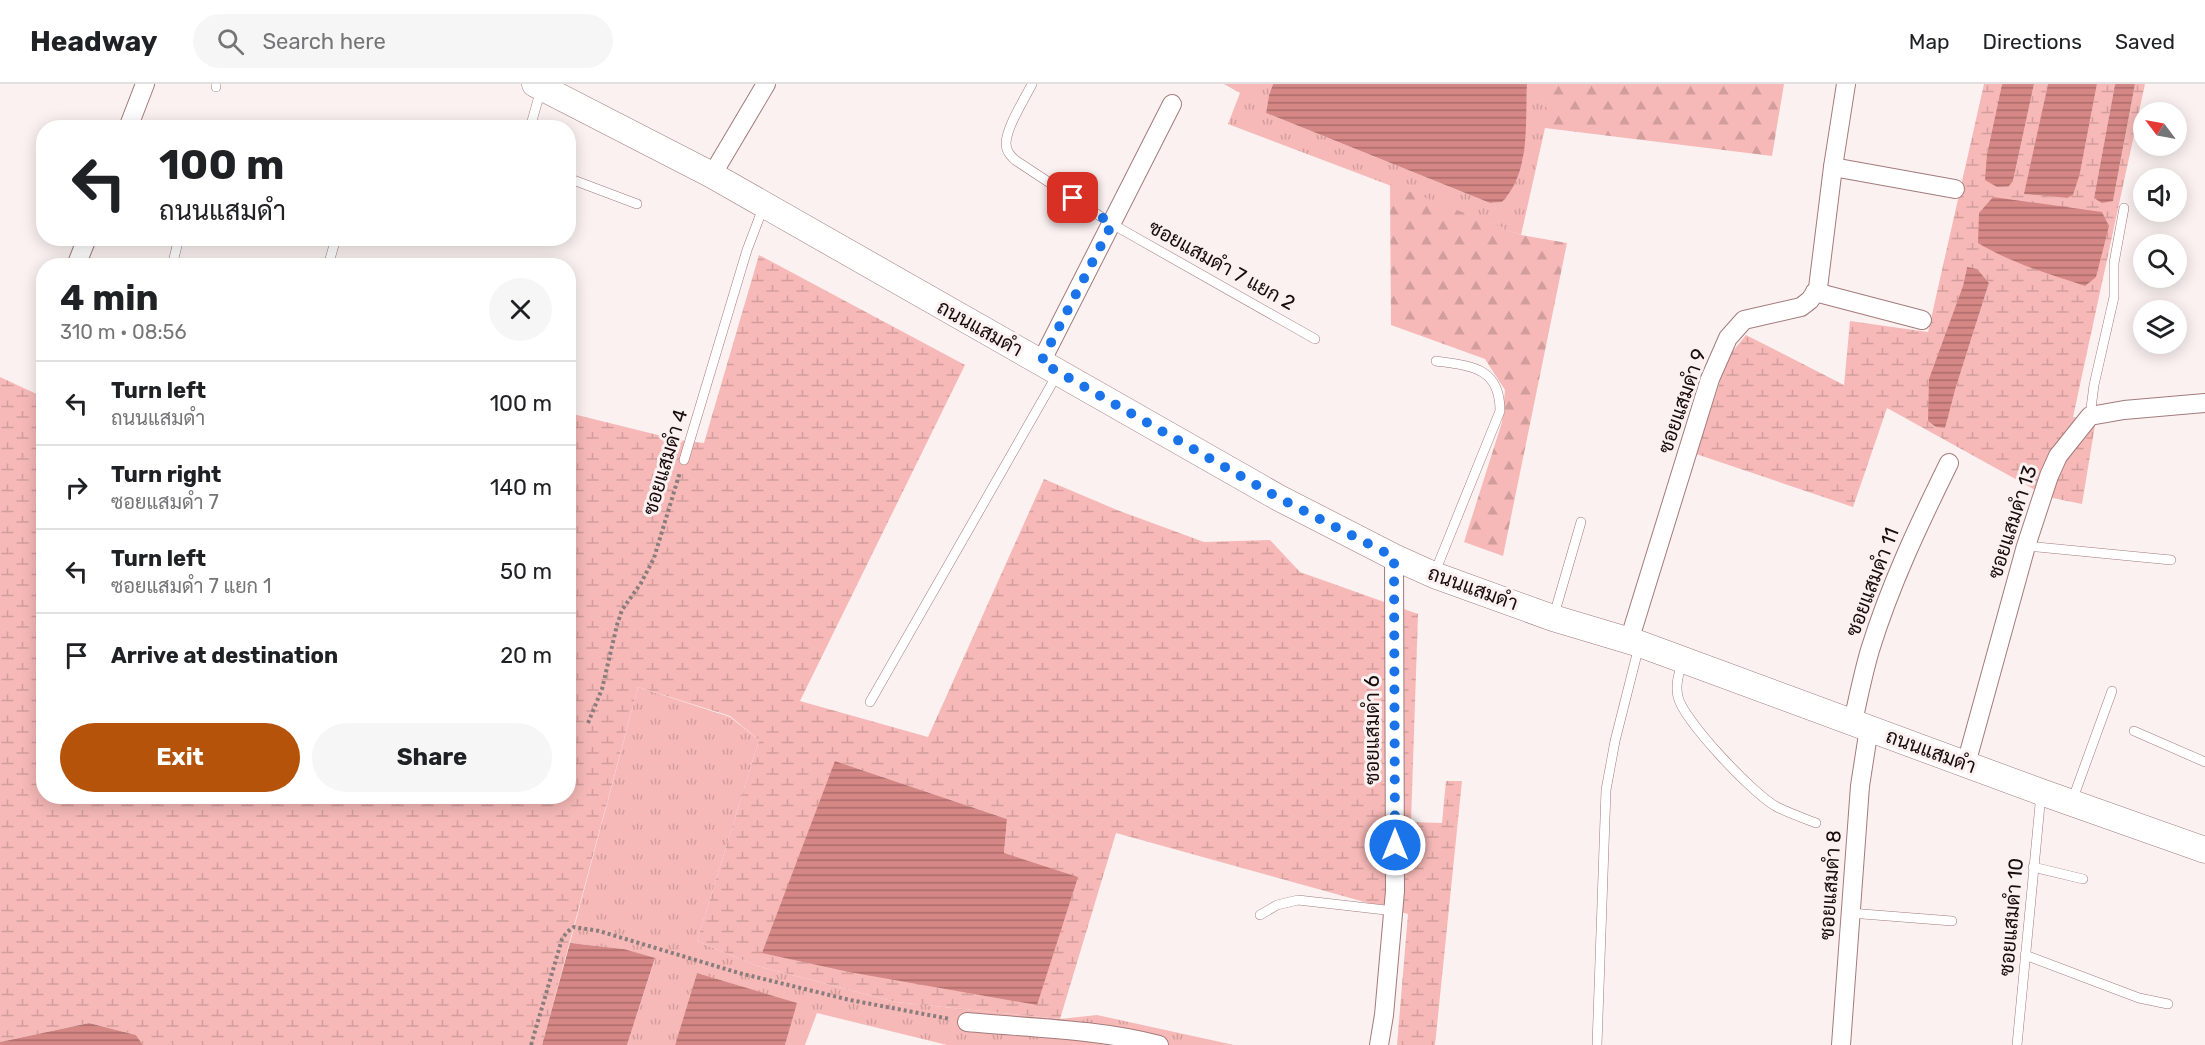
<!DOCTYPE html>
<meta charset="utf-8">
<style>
:root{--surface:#fff;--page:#f6f6f6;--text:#202124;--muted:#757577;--line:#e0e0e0;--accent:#b45309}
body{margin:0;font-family:Rubik,Sarabun,sans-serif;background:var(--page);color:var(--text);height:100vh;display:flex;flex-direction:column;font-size:22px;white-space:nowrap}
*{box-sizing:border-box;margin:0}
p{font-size:20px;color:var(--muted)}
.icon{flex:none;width:33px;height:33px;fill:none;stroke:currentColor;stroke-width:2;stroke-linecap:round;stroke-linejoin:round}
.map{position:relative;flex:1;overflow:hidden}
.drawer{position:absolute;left:36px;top:174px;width:540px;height:546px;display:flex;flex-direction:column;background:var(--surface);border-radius:24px;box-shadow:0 3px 15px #0003}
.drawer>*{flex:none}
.guide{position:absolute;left:36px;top:36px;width:540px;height:126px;border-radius:24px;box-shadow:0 3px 15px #0003;background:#fff;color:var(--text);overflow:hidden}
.needle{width:39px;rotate:302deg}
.fabs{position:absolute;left:2133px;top:18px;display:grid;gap:12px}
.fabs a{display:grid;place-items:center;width:54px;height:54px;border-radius:50%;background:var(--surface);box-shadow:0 3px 15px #0003;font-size:30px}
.pin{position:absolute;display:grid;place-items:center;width:51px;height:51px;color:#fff;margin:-26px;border-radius:12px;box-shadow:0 3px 9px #0006}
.me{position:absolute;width:66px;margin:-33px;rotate:0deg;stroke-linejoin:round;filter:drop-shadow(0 0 4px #0008)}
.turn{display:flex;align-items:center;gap:21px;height:126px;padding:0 24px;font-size:27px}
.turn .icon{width:78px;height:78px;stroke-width:2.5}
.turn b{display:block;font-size:42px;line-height:51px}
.round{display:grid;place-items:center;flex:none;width:63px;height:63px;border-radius:32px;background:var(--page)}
.headline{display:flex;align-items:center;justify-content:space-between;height:102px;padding:0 24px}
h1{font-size:36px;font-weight:700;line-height:45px}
.action{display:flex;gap:12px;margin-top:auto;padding:12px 24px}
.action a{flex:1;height:69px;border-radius:36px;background:var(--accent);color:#fff;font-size:24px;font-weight:700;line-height:69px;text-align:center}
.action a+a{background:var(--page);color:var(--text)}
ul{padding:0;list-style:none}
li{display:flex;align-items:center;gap:18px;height:84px;padding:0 24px;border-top:2px solid var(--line)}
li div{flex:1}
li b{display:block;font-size:22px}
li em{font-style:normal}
header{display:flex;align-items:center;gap:36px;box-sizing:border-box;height:84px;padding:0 30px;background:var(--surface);border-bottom:2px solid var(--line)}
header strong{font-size:28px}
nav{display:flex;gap:33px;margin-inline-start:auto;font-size:21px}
.search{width:420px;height:54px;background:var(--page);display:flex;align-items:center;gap:15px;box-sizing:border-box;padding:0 21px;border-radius:33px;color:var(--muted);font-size:22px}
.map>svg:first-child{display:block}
.grass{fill:url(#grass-tufts)}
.forest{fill:url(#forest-firs)}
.wetland{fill:url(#wetland-marsh);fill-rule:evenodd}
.water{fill:url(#water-rules)}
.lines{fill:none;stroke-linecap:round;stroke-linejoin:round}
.lane-casing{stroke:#a37b7a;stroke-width:10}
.street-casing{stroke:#a37b7a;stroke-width:20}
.secondary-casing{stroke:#a37b7a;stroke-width:27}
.path{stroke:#897d7d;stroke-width:4;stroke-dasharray:3 3;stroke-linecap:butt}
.lane{stroke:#fff;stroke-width:9}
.street{stroke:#fff;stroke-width:18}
.secondary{stroke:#fff;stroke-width:26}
.route{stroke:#1a73e8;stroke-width:10;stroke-dasharray:0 18}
.labels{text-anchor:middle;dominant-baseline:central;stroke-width:6;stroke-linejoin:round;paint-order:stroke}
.street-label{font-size:20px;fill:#1a0c0c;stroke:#fbf1f1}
</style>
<header>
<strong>Headway</strong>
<div class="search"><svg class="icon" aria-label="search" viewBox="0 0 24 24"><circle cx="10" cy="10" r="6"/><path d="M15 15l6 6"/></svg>Search here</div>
<nav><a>Map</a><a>Directions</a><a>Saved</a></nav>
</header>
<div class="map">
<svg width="2205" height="961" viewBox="0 0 2205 961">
<defs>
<pattern id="grass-tufts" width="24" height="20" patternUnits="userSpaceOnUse" patternTransform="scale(1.5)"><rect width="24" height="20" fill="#f6b9b7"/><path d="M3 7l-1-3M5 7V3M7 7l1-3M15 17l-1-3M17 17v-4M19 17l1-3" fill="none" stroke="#d29e9c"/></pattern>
<pattern id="forest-firs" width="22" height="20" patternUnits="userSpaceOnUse" patternTransform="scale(1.5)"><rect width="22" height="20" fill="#f6b9b7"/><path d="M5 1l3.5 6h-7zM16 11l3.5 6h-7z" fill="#d29e9c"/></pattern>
<pattern id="wetland-marsh" width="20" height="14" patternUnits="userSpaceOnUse" patternTransform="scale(1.5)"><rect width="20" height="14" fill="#f6b9b7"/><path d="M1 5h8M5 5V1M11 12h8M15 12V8" fill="none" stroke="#d29e9c"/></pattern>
<pattern id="water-rules" width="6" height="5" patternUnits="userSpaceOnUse" patternTransform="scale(1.5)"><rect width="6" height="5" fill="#d48785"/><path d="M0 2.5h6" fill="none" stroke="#ab6d6b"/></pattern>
</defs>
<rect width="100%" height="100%" fill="#fbf1f1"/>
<g class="grass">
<path d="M 1224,0 L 1273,0 L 1269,11 L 1266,29 L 1490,119 L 1502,118 L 1523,75 L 1527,0 L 1545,0 L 1545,44 L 1521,151 L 1228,40 L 1240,9 Z"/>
<path d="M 638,603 L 730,633 L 759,656 L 697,857 L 757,882 L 896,918 L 1060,935 L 1097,931 L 1234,961 L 947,961 L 817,929 L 805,961 L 785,961 L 796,919 L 697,889 L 675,961 L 627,961 L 655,875 L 624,865 L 570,859 Z"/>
</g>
<g class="forest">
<path d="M 1545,0 L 1784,0 L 1772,72 L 1545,44 Z"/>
<path d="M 1390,100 L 1521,151 L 1567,159 L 1503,472 L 1464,458 L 1502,338 L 1505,306 L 1485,275 L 1391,241 Z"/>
</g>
<g class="wetland">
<path d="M 1984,0 L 2002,0 L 1987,70 L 2013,97 L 2034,0 L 2048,0 L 2025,110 L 2067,114 L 2080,89 L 2097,0 L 2115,0 L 2094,114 L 2113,117 L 2135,0 L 2145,0 L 2073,333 L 2096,335 L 2082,420 L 2048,413 L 1887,324 L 1853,423 L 1696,370 L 1728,273 L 1746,251 L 1844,301 L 1850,237 L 1928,248 ZM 1967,183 L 1989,199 L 1955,306 L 1963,202 Z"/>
<path d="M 759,171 L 965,281 L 800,617 L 928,653 L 1044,395 L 1117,426 L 1204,458 L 1270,456 L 1300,488 L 1418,530 L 1411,738 L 1442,739 L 1446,697 L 1462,697 L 1435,961 L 1397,961 L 1408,830 L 1116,749 L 1060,935 L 896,918 L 757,882 L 697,857 L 759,656 L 730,632 L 638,603 L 542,961 L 143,961 L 136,951 L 89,939 L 0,958 L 0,293 L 43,313 L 44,712 L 568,712 L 569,329 L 678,356 L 704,359 ZM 835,677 L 1007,735 L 1004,769 Z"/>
</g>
<g class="water">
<path d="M 1273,0 L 1527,0 C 1525,39 1531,88 1502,118 L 1490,119 L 1266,29 L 1269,11 Z"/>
<path d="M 2002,0 L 2034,0 L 2013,97 L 2009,102 L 1997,103 L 1985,96 L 1987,70 Z"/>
<path d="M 2048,0 L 2097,0 L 2080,89 L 2073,111 L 2067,114 L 2024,110 Z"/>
<path d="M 2115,0 L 2135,0 L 2113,117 L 2102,119 L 2094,114 Z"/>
<path d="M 1993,113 L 2102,128 L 2109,142 L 2096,193 L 2085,202 C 2049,190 2011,179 1978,159 L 1979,129 Z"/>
<path d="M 1967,183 L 1977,185 L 1989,199 L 1955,306 L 1945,344 L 1936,343 L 1928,337 L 1929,295 L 1963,202 Z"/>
<path d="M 835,677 L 1007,735 L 1004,769 L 1078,793 L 1037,921 L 849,888 L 762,869 Z"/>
<path d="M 570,859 L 624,865 L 655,874 L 627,961 L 542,961 Z"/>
<path d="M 697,889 L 797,919 L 785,961 L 675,961 Z"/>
<path d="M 89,939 L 136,951 L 143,961 L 0,961 L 0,958 Z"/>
</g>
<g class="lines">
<g class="lane-casing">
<g id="lane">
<path d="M 1032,0 C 1024,16 1007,42 1006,59 C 1006,67 1010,71 1015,76 L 1112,140 L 1315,255"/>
<path d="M 216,3 L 216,0"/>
<path d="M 530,44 L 541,5"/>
<path d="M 568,94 L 637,120"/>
<path d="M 172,182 L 179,154"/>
<path d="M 328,182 L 336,154"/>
<path d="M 2090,332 L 2094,301 L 2114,213 L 2114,179 L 2124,124"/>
<path d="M 684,376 L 747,166 L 763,124"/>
<path d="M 2026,462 L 2171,476"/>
<path d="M 1435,488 L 1500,327 C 1500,283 1471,282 1436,277"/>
<path d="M 1554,531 L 1581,438"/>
<path d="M 1683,577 C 1679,589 1675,600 1678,613 C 1684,637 1754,711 1777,723 C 1789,729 1803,734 1816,739"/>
<path d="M 870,618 L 1058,289"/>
<path d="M 2134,647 L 2205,678"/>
<path d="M 2072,717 L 2112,607"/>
<path d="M 2033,783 L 2083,795"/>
<path d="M 1850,829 L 1952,837"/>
<path d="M 1260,831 L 1277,821 L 1298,816 L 1394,827"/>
<path d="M 2025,871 L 2139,914 L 2168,920"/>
<path d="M 1597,961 L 1606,706 L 1615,657 L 1639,562"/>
<path d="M 2017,961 L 2041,710"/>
</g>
</g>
<g class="street-casing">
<g id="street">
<path d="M 128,44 L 145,0"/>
<path d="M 1833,83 L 1955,105"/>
<path d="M 712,91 L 766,0"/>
<path d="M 76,182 L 87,154"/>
<path d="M 1815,208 L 1922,236"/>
<path d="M 1041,278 L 1172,20"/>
<path d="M 1629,557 L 1710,295 L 1728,254 L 1744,236 L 1801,223 L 1810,216 L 1818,204 L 1833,83 L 1846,0"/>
<path d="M 1853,638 C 1858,614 1863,590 1870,566 C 1890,501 1919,440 1949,379"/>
<path d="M 1966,680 L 2026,462 L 2049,392 L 2058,372 L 2090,332 L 2124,326 L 2205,319"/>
<path d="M 967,938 C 1031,944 1097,945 1159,961"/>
<path d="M 1379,961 L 1384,931 L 1395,807 L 1394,473"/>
<path d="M 1841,961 L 1860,702 L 1869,644"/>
</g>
</g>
<g class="secondary-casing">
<path id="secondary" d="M 535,0 L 712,91 L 1279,414 L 1394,473 L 1434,491 L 1553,534 L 1640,560 L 2041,708 L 2205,766"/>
</g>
<g class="path">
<path d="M 588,639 L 602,605 L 617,541 L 622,526 L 641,499 L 654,474 L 680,388"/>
<path d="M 531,961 L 562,855 L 567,848 L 574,843 L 599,847 L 739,889 L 850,916 L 950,935"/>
</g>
<use href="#lane" class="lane"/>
<use href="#street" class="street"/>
<use href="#secondary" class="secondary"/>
</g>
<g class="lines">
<path class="route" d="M 1073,114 L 1112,140 L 1041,278 L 1279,414 L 1394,473 L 1395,761"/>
</g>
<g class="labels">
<g class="street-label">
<text transform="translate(1222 181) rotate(29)">ซอยแสมดำ 7 แยก 2</text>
<text transform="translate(980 244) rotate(29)">ถนนแสมดำ</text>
<text transform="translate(1682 317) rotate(-71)">ซอยแสมดำ 9</text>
<text transform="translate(665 378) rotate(-73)">ซอยแสมดำ 4</text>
<text transform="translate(2012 438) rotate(-72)">ซอยแสมดำ 13</text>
<text transform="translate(1872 498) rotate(-69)">ซอยแสมดำ 11</text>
<text transform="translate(1473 504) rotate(20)">ถนนแสมดำ</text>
<text transform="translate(1372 646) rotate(-90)">ซอยแสมดำ 6</text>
<text transform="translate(1931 667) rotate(20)">ถนนแสมดำ</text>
<text transform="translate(1830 801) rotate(-86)">ซอยแสมดำ 8</text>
<text transform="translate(2011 833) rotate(-85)">ซอยแสมดำ 10</text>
</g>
</g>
</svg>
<div class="fabs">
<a><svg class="needle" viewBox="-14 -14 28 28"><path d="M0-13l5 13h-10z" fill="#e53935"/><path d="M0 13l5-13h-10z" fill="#757577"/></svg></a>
<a><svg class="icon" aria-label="sound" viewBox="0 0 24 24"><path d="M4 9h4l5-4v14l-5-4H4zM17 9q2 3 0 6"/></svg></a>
<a><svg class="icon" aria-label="search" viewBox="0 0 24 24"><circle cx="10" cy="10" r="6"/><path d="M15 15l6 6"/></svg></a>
<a><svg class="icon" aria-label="layers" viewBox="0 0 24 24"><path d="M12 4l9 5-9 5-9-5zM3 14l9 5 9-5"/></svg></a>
</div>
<div class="pin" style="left:1073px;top:114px;background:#d93025"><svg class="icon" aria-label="arrive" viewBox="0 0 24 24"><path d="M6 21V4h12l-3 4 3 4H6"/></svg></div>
<svg class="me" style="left:1395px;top:761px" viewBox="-20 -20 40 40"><circle r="17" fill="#1a73e8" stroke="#fff" stroke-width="3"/><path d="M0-11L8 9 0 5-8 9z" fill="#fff"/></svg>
<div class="guide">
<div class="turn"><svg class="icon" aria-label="left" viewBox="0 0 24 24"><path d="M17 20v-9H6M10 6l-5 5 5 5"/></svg><div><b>100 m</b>ถนนแสมดำ</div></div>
</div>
<section class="drawer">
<div class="headline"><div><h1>4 min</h1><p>310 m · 08:56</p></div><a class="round"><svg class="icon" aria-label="close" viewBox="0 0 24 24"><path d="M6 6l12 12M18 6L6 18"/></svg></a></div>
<ul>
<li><svg class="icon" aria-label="left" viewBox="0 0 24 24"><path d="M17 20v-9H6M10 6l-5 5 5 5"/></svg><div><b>Turn left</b><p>ถนนแสมดำ</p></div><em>100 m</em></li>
<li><svg class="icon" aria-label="right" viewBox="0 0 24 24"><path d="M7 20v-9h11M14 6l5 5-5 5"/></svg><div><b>Turn right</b><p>ซอยแสมดำ 7</p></div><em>140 m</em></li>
<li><svg class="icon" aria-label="left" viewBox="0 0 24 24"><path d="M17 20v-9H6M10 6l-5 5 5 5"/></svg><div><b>Turn left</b><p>ซอยแสมดำ 7 แยก 1</p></div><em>50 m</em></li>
<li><svg class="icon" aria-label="arrive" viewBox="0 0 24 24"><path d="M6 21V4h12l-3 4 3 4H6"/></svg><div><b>Arrive at destination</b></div><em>20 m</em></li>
</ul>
<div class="action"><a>Exit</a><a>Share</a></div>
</section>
</div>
